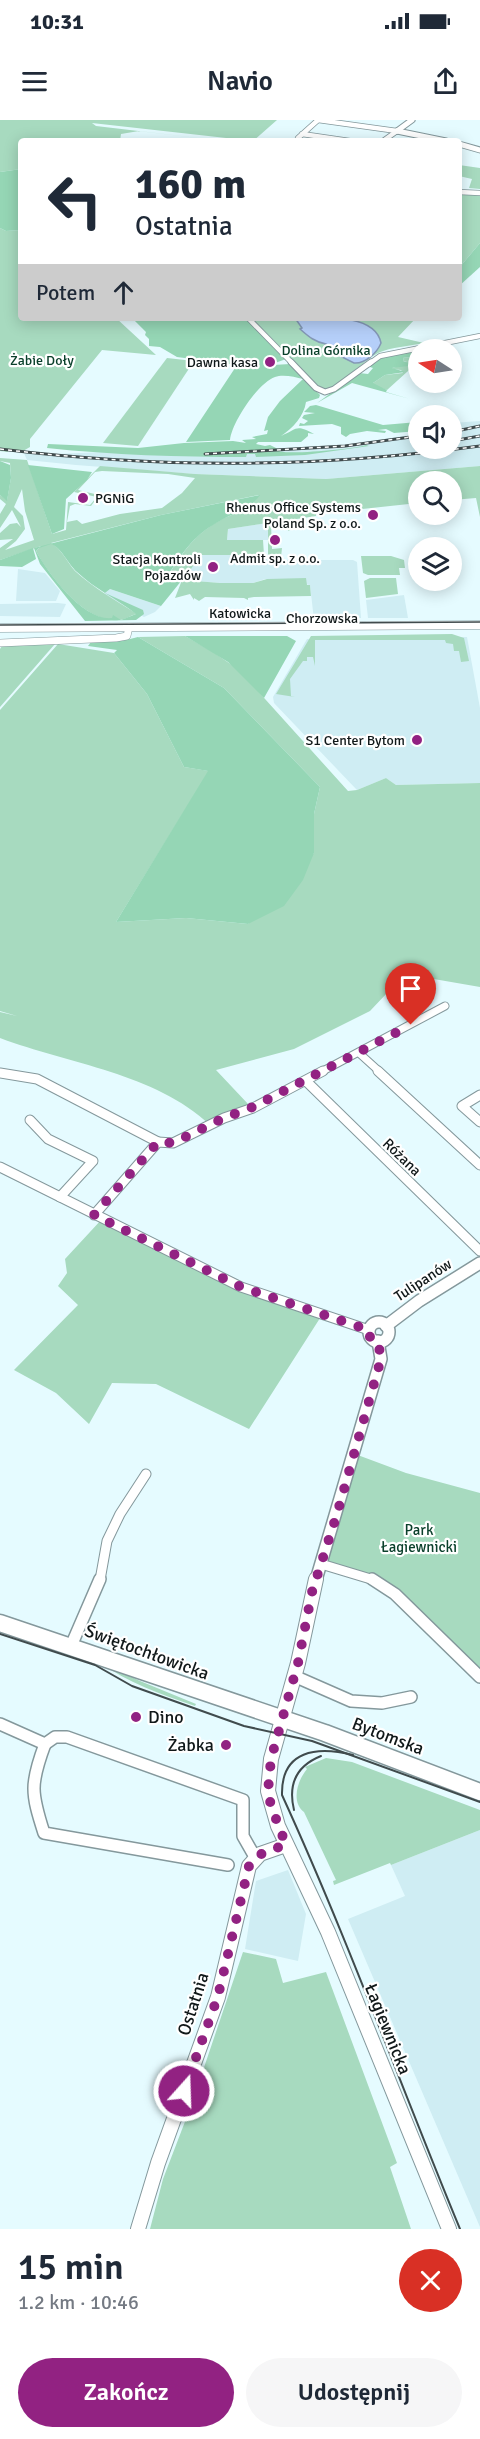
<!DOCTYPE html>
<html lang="pl">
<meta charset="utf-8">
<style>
:root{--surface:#fff;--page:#f6f6f7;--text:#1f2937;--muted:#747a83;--accent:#922282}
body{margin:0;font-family:Signika,sans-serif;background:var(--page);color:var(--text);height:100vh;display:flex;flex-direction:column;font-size:22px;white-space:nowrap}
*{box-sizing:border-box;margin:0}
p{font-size:20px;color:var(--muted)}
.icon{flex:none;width:33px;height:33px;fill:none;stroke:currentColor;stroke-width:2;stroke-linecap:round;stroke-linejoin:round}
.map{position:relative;height:2109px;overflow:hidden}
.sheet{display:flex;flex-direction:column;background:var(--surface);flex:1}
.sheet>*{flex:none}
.top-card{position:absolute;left:18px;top:18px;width:444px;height:183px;border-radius:6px;box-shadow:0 3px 15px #0003;background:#fff;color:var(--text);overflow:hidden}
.needle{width:39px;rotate:282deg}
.tools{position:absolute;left:408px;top:219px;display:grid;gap:12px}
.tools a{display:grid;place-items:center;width:54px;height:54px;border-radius:50%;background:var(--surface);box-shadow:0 3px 15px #0003;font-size:30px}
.pin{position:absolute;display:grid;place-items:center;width:51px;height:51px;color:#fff;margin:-62px -26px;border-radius:50% 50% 50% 0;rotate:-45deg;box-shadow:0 0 6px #0007}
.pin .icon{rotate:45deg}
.me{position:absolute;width:66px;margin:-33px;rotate:20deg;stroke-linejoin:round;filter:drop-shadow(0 0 4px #0008)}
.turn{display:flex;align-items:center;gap:21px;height:126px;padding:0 18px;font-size:27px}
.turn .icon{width:78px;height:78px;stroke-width:2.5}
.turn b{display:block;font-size:42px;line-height:51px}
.then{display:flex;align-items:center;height:57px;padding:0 18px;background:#0003;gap:12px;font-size:22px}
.round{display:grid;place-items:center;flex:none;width:63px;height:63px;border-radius:32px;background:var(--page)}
.head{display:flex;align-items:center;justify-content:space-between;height:102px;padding:0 18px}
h1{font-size:36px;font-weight:600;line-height:45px}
.cta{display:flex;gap:12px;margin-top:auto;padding:12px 18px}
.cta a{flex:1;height:69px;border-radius:36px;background:var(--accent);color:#fff;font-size:24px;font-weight:600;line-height:69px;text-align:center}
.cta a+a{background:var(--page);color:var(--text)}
.status{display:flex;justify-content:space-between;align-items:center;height:42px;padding:0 30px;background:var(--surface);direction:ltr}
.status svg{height:16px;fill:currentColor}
header{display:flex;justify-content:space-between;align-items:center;height:78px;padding:0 18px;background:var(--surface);font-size:27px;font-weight:600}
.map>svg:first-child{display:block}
.built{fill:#cfedf3}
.green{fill:#a7dabf;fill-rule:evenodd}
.forest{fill:#95d6b5;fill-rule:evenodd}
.water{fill:#b5cff9;stroke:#8498b6;stroke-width:1.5}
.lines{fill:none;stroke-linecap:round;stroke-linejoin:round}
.minor-far4-casing{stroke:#84989c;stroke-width:6}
.minor-far3-casing{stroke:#84989c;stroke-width:7}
.minor-far2-casing{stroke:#84989c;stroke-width:9}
.minor-far1-casing{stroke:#84989c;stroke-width:11}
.minor-casing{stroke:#84989c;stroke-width:14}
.tertiary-far3-casing{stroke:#84989c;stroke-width:7}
.tertiary-far2-casing{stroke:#84989c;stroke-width:8}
.tertiary-far1-casing{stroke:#84989c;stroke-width:14}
.tertiary-casing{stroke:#84989c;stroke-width:16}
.secondary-casing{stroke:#84989c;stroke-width:19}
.primary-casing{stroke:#84989c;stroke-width:9}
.minor-far4{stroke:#fff;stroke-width:4.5}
.minor-far3{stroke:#fff;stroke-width:5}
.minor-far2{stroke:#fff;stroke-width:7}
.minor-far1{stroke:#fff;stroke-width:9}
.minor{stroke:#fff;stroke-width:11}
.tertiary-far3{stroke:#fff;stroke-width:5}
.tertiary-far2{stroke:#fff;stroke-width:7}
.tertiary-far1{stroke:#fff;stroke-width:11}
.tertiary{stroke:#fff;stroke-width:14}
.secondary{stroke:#fff;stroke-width:16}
.primary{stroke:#fff;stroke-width:8}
.tram-far1{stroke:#404b4d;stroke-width:1.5}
.tram{stroke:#404b4d;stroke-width:2}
.rail-casing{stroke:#404b4d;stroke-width:3}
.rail{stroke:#fff;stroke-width:1.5;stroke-dasharray:4;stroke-linecap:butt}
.route{stroke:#922282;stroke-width:10;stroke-dasharray:0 18}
.poi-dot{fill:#922282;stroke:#fff;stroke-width:2}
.labels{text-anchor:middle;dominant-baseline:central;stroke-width:4.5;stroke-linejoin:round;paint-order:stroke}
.far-park-label{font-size:14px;fill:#0a402b;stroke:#fff}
.far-poi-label{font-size:14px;fill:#101819;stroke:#fff;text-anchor:end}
.far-street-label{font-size:14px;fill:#101819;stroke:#fff}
.street-label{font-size:15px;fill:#101819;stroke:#fff}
.park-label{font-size:15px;fill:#0a402b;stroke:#fff}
.near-street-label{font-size:18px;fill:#101819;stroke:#fff}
.near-poi-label{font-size:18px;fill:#101819;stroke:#fff;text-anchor:start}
</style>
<div class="status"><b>10:31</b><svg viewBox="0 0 49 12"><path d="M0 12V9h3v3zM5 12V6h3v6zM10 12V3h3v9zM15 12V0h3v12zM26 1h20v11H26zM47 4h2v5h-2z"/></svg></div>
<header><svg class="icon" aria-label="menu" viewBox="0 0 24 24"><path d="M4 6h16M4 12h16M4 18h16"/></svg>Navio<svg class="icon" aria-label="share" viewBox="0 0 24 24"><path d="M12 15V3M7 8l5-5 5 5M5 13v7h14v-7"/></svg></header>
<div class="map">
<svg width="480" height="2109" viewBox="0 0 480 2109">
<rect width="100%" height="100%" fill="#e5fbff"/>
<g class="built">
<path d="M 480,301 L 480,346 L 326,359 L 195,354 L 76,345 L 27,340 L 23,331 L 57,334 L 101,332 L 214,334 L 344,325 L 418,314 L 418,328 L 452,328 L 452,303 Z"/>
<path d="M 268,403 L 268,420 L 227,420 L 228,409 Z"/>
<path d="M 201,435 L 237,435 L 237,438 L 264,438 L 269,440 L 353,440 L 357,442 L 361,498 L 314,500 L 310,465 L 265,459 L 253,463 L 220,463 L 182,460 Z"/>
<path d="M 18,449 L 45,453 L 60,471 L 56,481 L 16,481 Z"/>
<path d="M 110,469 L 161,486 L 155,492 L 144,497 L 104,474 Z"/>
<path d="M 404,475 L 408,498 L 368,498 L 366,480 Z"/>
<path d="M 58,483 L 66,484 L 60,497 L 0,496 L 0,484 Z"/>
<path d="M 467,517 L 480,588 L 480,663 L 396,665 L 386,658 L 357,670 L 274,583 L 273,577 L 307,519 Z"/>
<path d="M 480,1710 L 480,2107 L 348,1799 L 405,1776 L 391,1745 Z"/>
<path d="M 288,1750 L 306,1794 L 298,1841 L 245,1829 L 256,1761 Z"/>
</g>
<g class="green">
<path d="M 0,0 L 277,0 L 253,21 L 92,3 L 96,6 L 223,21 L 139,11 L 121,14 L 120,21 L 21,21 L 21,49 L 0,52 Z"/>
<path d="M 459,45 L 480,48 L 480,69 L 469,68 L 472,59 L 459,56 Z"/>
<path d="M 463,72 L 480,73 L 480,123 L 459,148 L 459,81 Z"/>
<path d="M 0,108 L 6,111 L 21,110 L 21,198 L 116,198 L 156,235 L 102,230 L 30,319 L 30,327 L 23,331 L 7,329 L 8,332 L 0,331 Z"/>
<path d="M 250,198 L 416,198 L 398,217 L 424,223 C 410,226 391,227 378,233 C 366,239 335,270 324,270 C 312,270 261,209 250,198 Z"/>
<path d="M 418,233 L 418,242 L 387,270 L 373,265 L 373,263 L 385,255 L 403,253 L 401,250 L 391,249 L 407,242 L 403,241 L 404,237 L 412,238 Z"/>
<path d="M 167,238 L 194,241 L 138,326 L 103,323 Z"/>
<path d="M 0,338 L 27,340 L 52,414 L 66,410 L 68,382 L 90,385 L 97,377 L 74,372 L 100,346 L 195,354 L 326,359 L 480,346 L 480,397 L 476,378 L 452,380 L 452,362 L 418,362 L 418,383 L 316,394 L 316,396 L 290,400 L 290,410 L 288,411 L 288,403 L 271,404 L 272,429 L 282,428 L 281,437 L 271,437 L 268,434 L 268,403 L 228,409 L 227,420 L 263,420 L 264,435 L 201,435 L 183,460 L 220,463 L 253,463 L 267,459 L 306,458 L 307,465 L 310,465 L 311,476 L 254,477 L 248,478 L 248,480 L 244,478 L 205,477 L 199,481 L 194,478 L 194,480 L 190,474 L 175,478 L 182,460 L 164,463 C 176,442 190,419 212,405 C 228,394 249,392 259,375 L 161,395 L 51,423 C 61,428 67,442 75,451 C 94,468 115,480 137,494 C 131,495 125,500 119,500 C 86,504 50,457 36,431 L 41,426 L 0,440 L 0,428 L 13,419 L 0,420 L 0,413 L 10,404 L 17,403 L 21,407 L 12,390 L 0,408 L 0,394 L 6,384 L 0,379 L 0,375 L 7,380 L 11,358 L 10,343 L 0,341 ZM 102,351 L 168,354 L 195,358 L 182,373 L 162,388 L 120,394 L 82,404 L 77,400 L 67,402 L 70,386 L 75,384 L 91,386 L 99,375 L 78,370 L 95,352 ZM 22,369 L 25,391 L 34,420 L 5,430 L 16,421 L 25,409 L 23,396 L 14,387 Z"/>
<path d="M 361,436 L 391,436 L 404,440 L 405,448 L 399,448 L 400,455 L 368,455 L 363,453 Z"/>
<path d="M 370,458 L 396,458 L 398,474 L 366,478 L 364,461 Z"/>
<path d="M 452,514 L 464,518 L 469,541 L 461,542 L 459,531 L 454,531 L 453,524 L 446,523 L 445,520 L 315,520 L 315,546 L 313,537 L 307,537 L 307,541 L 303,541 L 290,559 L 291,576 L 295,577 L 276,574 L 311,516 Z"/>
<path d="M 185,516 L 213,532 L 239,550 L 348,671 L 357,670 L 386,658 L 396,665 L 480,663 L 480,867 L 405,854 L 370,891 L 294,929 L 216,950 L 249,985 L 210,1005 C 155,953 69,944 0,918 L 0,892 L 17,896 L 0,891 L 0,590 L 58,524 L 114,533 L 147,574 L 184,647 L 209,651 L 116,802 L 186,798 L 248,804 L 314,733 L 314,694 L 320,667 L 224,568 L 138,517 Z"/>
<path d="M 55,524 L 0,587 L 0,529 L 2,526 Z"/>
<path d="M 102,1099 L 241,1167 L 322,1195 L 249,1309 L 156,1264 L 112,1263 L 89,1304 L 56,1273 L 14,1250 L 78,1185 L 58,1166 L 67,1153 L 65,1139 Z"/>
<path d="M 355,1334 L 406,1353 L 480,1373 L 480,1564 L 468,1543 L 375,1461 L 321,1444 Z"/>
<path d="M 98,1541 L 140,1561 L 196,1584 L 195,1586 C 160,1574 128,1563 98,1541 Z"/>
<path d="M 326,1638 L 352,1642 L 480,1690 L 480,1710 L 391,1745 L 390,1743 L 334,1765 L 333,1761 L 336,1760 L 304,1692 C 291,1682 297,1661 307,1649 L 305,1647 Z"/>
<path d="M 243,1832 L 276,1839 L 283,1863 L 326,1852 L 397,2043 L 390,2047 L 411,2109 L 150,2109 L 163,2059 L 191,1986 Z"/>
</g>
<g class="forest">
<path d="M 21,49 L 21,110 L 6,111 L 0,108 L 0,52 Z"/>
<path d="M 480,123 L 480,147 L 459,166 L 459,148 Z"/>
<path d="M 132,198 L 246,198 L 286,239 L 264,247 L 273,248 L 273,245 L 290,244 L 320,275 L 319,278 L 306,282 C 304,296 293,308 281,316 C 298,309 295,304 314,314 L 308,313 L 308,316 L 301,322 L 258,322 L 256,324 L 265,326 L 270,325 L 278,329 L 199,335 L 279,331 C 287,335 356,329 366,325 L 369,326 L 305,335 L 256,337 L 255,334 L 247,334 L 246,337 C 179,337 113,335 47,328 L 48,324 L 138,328 L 184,323 L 233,321 L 246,323 L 242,320 L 256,319 L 252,317 L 267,314 L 268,310 L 264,311 L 268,297 L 280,281 L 303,259 C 295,257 283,254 275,257 C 258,263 232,302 230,320 L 186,322 L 237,245 L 177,237 L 160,227 L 149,226 L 149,219 L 145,215 L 146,212 Z"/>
<path d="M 412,230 L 418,233 L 412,238 L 404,237 L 403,241 L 409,243 L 408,246 L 392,248 L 405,252 L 385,255 L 373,263 L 387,270 L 386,272 L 410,279 L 352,263 L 317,283 L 359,253 L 368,254 L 373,248 L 367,246 L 385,235 L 390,237 L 393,234 Z"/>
<path d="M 316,285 L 383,305 L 418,302 L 415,305 L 418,311 L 394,313 L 386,309 L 378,310 L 386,311 L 385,313 L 367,311 L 350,314 L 346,317 L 341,314 L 341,307 L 332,304 L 299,306 L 300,303 L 304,304 L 308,301 L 302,298 L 304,295 L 315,293 L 304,292 L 310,286 Z"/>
<path d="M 0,341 L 10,345 L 11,358 L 7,381 L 0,375 Z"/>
<path d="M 28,345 L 92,352 L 87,360 L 66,379 L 64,409 L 52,414 Z"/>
<path d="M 260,375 C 249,391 229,394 213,405 C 191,418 176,441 164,463 L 182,460 L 161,486 L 110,469 L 105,473 L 143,490 L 144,494 L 136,500 L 85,501 L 40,444 L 34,428 L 161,395 ZM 51,424 C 61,427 68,444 77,452 C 95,469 117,479 136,494 L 121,500 L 113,495 L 112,498 C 83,501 49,454 36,431 L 39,428 Z"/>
<path d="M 33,428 L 36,439 L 22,447 L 0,446 L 0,440 Z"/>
<path d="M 185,516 L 287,516 L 296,521 L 264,578 L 228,542 Z"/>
<path d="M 138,517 L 224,568 L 320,667 L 314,694 L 314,733 L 303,760 L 284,786 L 248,804 L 186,798 L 116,802 L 208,651 L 184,647 L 147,574 L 114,533 L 117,530 L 88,526 L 91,522 L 126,520 Z"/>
</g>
<path class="water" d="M 295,198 C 319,198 375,192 381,223 C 377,233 365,244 354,243 L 326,229 L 326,224 C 315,222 309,217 300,209 L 302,208 Z"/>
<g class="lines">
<g class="minor-far4-casing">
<g id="minor-far4">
<path d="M 318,0 L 397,11"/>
<path d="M 302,14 L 350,21"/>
<path d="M 298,18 L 318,0"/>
<path d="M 383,21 L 397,11"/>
<path d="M 459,72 L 480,73"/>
<path d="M 248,198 L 293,244"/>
<path d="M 369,244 L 380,236 L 480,216"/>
</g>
</g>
<g class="minor-far3-casing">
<path id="minor-far3" d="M 291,242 L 316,268 L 325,272 L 334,269 L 371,242"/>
</g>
<g class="minor-far2-casing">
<g id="minor-far2">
<path d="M 359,933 L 380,952"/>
<path d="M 321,952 L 445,886"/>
</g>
</g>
<g class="minor-far1-casing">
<g id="minor-far1">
<path d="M 378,951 L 480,1045"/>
<path d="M 0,953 L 37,959 L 158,1022"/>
<path d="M 306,961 L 480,1131"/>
<path d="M 480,975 L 462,986 L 480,1002"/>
<path d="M 30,1000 L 48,1019 L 93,1041 L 60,1077"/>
<path d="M 0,1047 L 241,1167 L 369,1210"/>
<path d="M 94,1095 L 158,1022 L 173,1023 L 224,998 L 253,988 L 323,951"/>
<path d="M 321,1444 L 374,1460"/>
<path d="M 100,1460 L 107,1421 L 120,1394 L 146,1354"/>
</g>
</g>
<g class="minor-casing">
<g id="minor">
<path d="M 372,1459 L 395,1474 L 480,1557"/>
<path d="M 71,1526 L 100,1459"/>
<path d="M 294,1556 L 351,1581 L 382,1583 L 411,1577"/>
<path d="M 0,1604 L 45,1624 L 55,1617 L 67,1617 L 243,1680 L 243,1716 L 255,1737"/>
<path d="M 45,1624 C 30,1664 31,1673 44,1713 L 228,1745"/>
</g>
</g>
<g class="tertiary-far3-casing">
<g id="tertiary-far3">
<path d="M 397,11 L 446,21"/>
<path d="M 397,11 L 412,0"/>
<path d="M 459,24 L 480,30"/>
</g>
</g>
<g class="tertiary-far2-casing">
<path id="tertiary-far2" d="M 0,523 L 116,518 L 127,516 L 129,507"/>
</g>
<g class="tertiary-far1-casing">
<g id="tertiary-far1">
<circle cx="379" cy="1212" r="10"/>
<path d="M 386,1206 L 419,1181 L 480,1143"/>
<path d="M 316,1460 L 381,1239 L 378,1221"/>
</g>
</g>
<g class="tertiary-casing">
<g id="tertiary">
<path d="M 316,1459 L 298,1543 L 271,1639 L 268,1671 L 278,1706 L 328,1812 L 449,2109"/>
<path d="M 138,2109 L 158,2043 L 218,1877 L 249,1746 L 260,1734 L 286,1725"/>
</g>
</g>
<g class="secondary-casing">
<path id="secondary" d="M 0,1503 L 325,1613 L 480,1672"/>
</g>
<g class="primary-casing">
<path id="primary" d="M 0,508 L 480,505"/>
</g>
<use href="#minor-far4" class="minor-far4"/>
<use href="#minor-far3" class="minor-far3"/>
<use href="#minor-far2" class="minor-far2"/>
<use href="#minor-far1" class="minor-far1"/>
<use href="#minor" class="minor"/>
<use href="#tertiary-far3" class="tertiary-far3"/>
<use href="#tertiary-far2" class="tertiary-far2"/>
<use href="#tertiary-far1" class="tertiary-far1"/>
<use href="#tertiary" class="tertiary"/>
<use href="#secondary" class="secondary"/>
<use href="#primary" class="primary"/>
<path class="tram-far1" d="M 0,505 L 480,502"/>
<g class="tram">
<path d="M 0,1514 L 95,1545 L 132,1566 L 244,1606 L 312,1621 L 480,1682"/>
<path d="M 353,1635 C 317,1626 281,1630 282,1675 C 347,1817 400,1964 460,2109"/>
<path d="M 294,1690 C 288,1665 296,1646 321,1636"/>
</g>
<g class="rail-casing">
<g id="rail">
<path d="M 452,312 L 480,306"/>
<path d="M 452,321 L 480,316"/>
<path d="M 0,329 C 164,349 316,348 480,326"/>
<path d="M 205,334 L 345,326 L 418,316"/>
</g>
</g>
<use href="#rail" class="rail"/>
</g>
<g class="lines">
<path class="route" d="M 184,1971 L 218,1876 L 249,1746 C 258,1732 270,1730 286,1725 L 271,1686 L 268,1671 L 271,1639 L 298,1543 L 312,1472 L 337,1394 L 381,1239 L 378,1221 L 370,1217 L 369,1210 L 241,1167 L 94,1095 L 158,1022 L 173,1023 L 224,998 L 253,987 L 411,905"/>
</g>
<g class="poi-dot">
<circle cx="270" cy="242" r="6"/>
<circle cx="83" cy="378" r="6"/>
<circle cx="373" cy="395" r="6"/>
<circle cx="275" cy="420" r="6"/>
<circle cx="213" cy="447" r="6"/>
<circle cx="417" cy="620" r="6"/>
<circle cx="136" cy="1597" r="6"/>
<circle cx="226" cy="1625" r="6"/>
</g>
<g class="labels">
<g class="far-park-label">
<text x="326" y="230">Dolina Górnika</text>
<text x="42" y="240">Żabie Doły</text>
</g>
<g class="far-poi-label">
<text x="258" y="242">Dawna kasa</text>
<text x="95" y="378" text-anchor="start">PGNiG</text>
<text x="361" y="387">Rhenus Office Systems<tspan x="361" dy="16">Poland Sp. z o.o.</tspan></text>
<text x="275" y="438" text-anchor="middle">Admit sp. z o.o.</text>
<text x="201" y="439">Stacja Kontroli<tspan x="201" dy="16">Pojazdów</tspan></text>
<text x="405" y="620">S1 Center Bytom</text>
</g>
<g class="far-street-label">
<text x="240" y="493">Katowicka</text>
<text x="322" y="498">Chorzowska</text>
</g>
<g class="street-label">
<text transform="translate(402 1037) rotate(44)">Różana</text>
<text transform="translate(423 1160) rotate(-33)">Tulipanów</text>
</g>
<g class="park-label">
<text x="419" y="1410">Park<tspan x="419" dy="17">Łagiewnicki</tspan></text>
</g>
<g class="near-street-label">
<text transform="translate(147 1532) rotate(20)">Świętochłowicka</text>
<text transform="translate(388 1616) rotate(21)">Bytomska</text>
<text transform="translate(193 1884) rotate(-72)">Ostatnia</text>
<text transform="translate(388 1909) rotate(68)">Łagiewnicka</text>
</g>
<g class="near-poi-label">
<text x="148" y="1597">Dino</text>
<text x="214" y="1625" text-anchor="end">Żabka</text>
</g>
</g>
</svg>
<div class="tools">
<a><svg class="needle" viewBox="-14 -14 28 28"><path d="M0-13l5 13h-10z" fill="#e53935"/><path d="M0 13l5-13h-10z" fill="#747a83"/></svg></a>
<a><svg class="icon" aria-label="sound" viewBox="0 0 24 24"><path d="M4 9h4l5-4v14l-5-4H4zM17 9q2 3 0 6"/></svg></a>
<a><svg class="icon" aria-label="search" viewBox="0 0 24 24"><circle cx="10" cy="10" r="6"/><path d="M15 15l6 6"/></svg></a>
<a><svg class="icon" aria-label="layers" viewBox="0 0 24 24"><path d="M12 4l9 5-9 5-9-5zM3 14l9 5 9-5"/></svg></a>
</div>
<div class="pin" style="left:411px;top:905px;background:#d93025"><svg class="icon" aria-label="arrive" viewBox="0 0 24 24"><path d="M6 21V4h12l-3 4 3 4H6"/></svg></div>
<svg class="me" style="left:184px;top:1971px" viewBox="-20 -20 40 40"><circle r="17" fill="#922282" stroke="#fff" stroke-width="3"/><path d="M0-11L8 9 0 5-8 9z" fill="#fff"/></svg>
<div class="top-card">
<div class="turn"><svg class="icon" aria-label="left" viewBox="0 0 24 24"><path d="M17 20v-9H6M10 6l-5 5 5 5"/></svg><div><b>160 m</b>Ostatnia</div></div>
<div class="then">Potem<svg class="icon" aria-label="ahead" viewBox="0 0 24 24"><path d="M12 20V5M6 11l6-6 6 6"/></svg></div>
</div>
</div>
<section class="sheet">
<div class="head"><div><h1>15 min</h1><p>1.2 km · 10:46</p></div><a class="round" style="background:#d93025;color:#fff"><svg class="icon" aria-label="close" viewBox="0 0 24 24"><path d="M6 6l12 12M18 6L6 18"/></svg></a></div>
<div class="cta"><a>Zakończ</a><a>Udostępnij</a></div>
</section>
